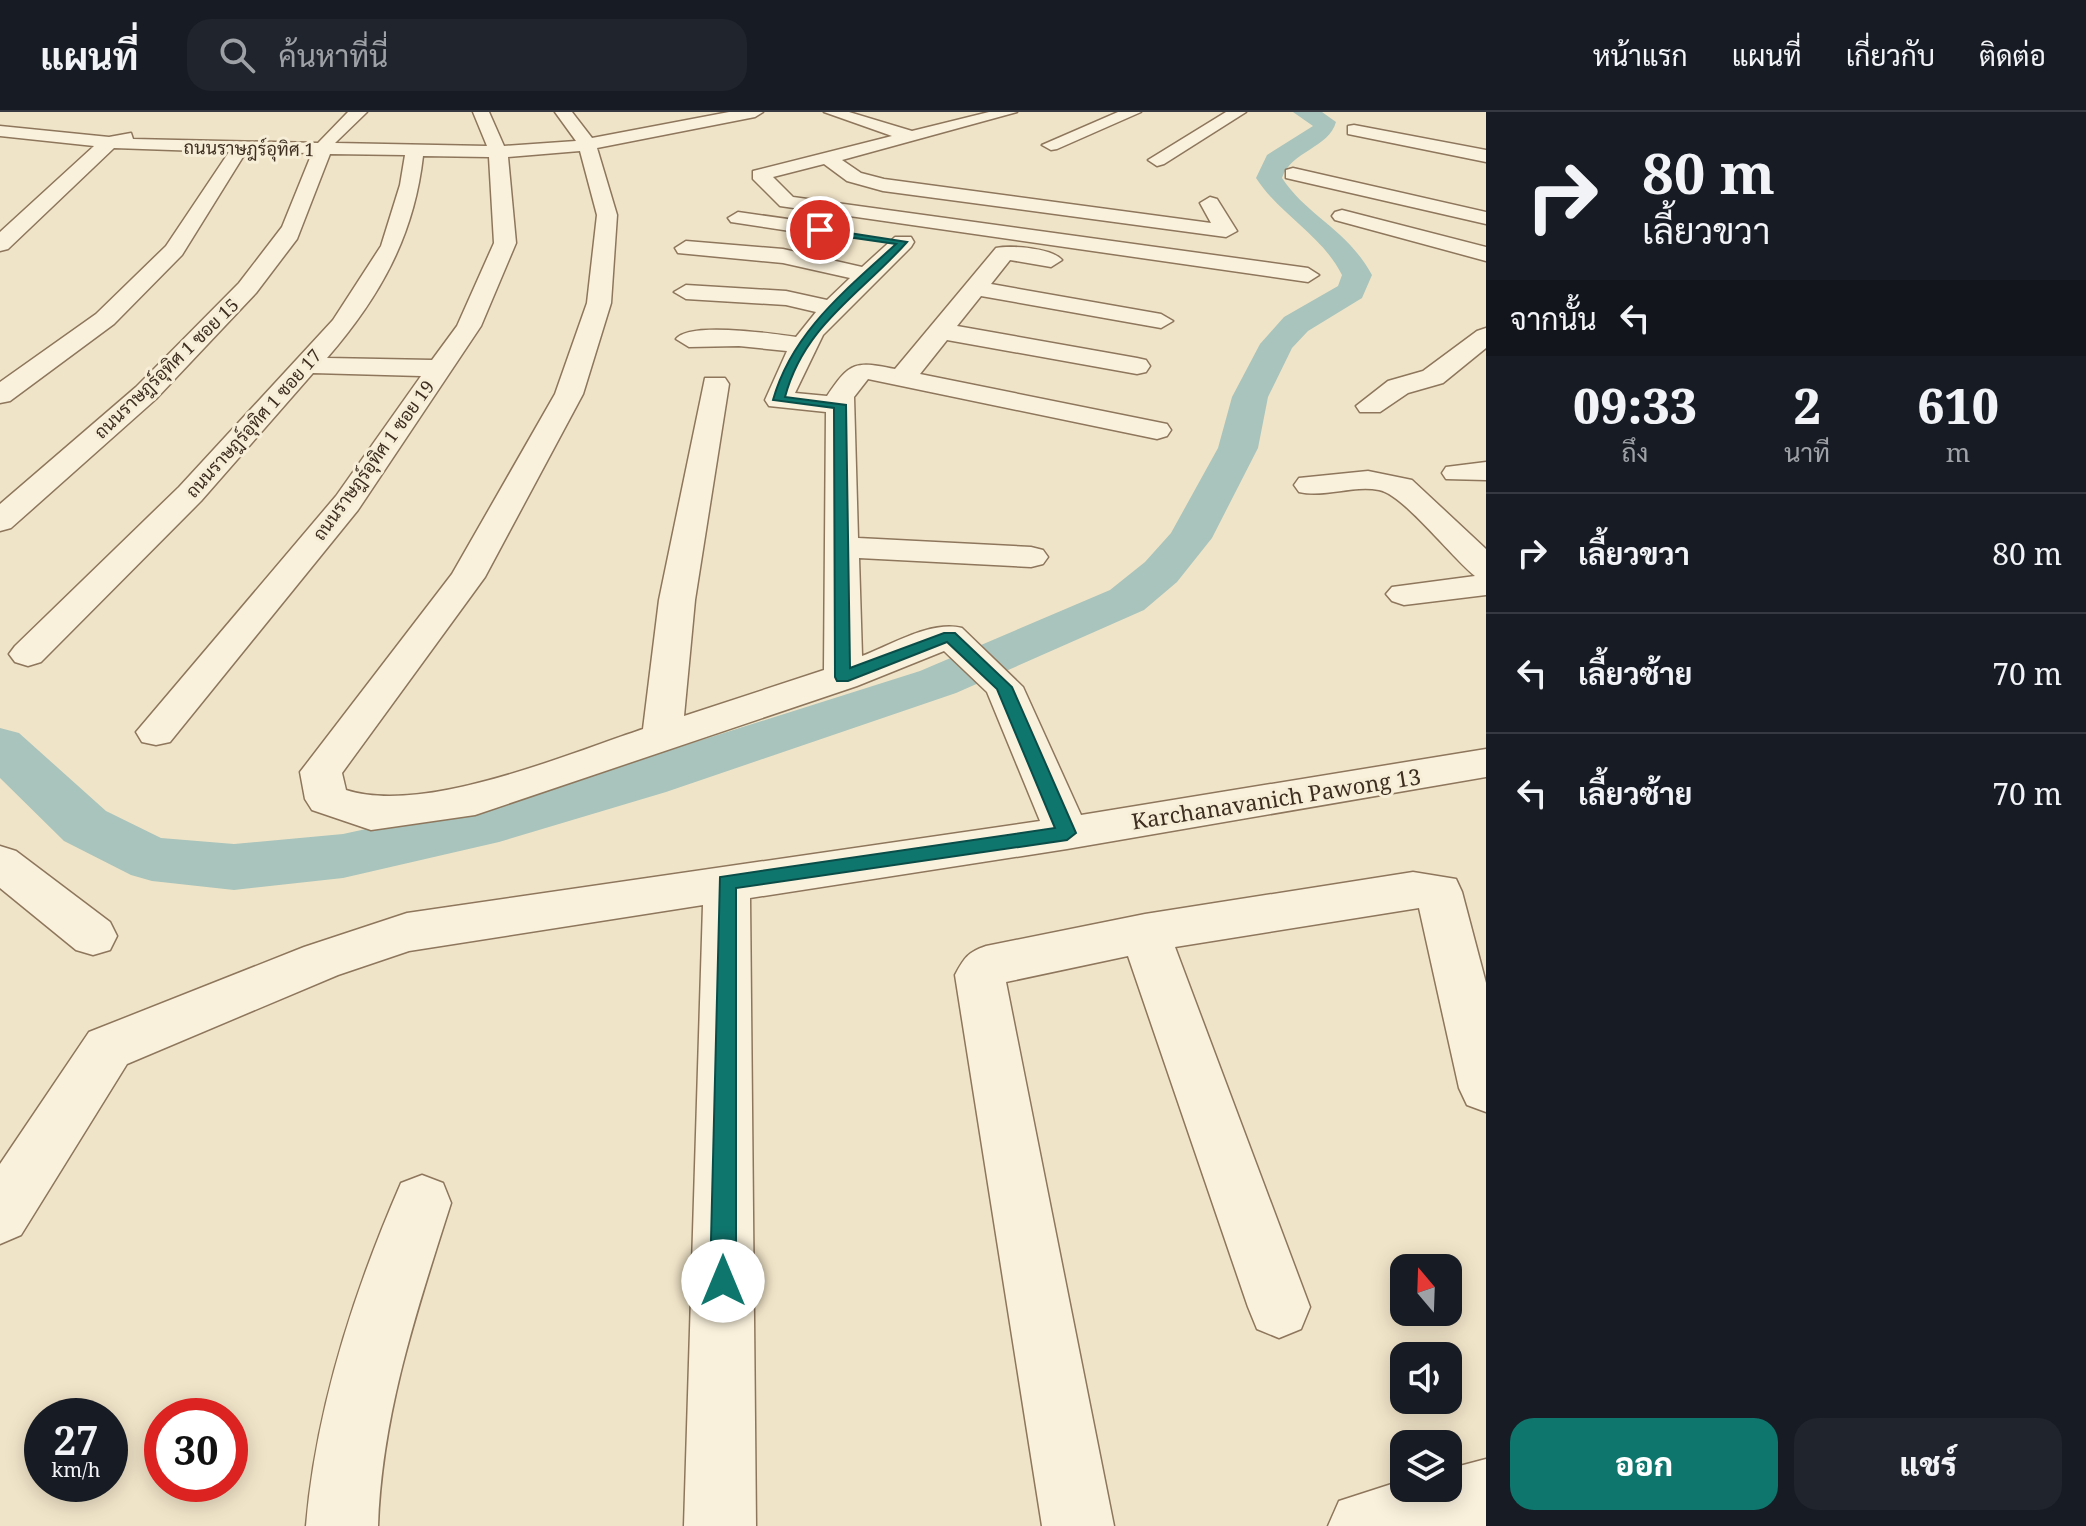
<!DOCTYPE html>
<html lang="th">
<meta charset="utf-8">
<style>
:root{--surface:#171b24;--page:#20242c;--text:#f1f3f6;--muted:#9ea1a6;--line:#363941;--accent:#0f766e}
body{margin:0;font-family:"Noto Serif",Sarabun,serif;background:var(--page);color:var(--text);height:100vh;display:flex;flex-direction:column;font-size:30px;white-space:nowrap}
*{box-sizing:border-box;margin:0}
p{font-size:26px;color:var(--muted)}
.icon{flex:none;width:44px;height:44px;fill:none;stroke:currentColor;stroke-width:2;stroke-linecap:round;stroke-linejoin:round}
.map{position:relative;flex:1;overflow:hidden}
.side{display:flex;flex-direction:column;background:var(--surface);width:600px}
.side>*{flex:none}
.banner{background:#171b24;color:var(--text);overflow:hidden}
.needle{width:52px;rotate:341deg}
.buttons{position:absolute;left:1390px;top:1142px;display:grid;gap:16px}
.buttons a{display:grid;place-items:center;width:72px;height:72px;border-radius:16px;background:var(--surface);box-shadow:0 4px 20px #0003;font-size:40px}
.speed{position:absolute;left:24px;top:1286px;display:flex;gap:16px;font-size:40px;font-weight:700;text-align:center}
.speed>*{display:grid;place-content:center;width:104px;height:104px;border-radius:50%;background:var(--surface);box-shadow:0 4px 20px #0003;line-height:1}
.speed small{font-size:20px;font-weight:400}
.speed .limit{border:12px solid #d22;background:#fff;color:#111}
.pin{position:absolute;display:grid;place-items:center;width:68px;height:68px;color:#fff;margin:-34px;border:4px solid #fff;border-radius:50%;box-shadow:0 2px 8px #0007}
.me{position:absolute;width:88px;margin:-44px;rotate:0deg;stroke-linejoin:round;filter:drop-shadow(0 0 6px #0008)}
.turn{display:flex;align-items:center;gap:28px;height:168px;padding:0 24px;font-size:36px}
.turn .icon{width:104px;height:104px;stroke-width:2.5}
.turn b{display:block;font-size:56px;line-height:68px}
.then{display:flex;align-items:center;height:76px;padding:0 24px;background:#0003;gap:16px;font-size:30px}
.eta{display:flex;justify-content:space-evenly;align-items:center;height:136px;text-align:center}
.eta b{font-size:48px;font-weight:800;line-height:56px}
.cta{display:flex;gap:16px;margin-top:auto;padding:16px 24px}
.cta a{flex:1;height:92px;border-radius:24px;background:var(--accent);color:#fff;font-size:32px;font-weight:800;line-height:92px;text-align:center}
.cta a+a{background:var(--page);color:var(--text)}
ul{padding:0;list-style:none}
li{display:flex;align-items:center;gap:24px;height:120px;padding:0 24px;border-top:2px solid var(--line)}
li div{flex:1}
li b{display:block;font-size:30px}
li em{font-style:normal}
header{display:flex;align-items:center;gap:48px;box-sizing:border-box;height:112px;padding:0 40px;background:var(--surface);border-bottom:2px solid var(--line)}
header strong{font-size:38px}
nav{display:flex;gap:44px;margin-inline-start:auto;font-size:28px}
.search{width:560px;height:72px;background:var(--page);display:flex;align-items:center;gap:20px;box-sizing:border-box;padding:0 28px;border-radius:24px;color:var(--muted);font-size:30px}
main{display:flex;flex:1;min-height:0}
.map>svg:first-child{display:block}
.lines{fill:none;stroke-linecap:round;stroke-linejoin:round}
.river{fill:#a9c4bc;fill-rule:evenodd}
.minor-casing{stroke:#8d765c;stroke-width:3}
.minor{fill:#faf1dc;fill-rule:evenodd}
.route{fill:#0f766e;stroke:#0a4d48;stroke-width:2}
.labels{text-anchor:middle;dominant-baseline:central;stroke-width:6;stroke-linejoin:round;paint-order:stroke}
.far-street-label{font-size:18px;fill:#3d2e20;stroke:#f7eed8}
.street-label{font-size:22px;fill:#3d2e20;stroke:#f7eed8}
</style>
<header>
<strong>แผนที่</strong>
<div class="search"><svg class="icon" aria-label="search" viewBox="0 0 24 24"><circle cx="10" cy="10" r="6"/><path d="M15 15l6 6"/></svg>ค้นหาที่นี่</div>
<nav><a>หน้าแรก</a><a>แผนที่</a><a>เกี่ยวกับ</a><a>ติดต่อ</a></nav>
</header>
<main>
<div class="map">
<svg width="1486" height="1414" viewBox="0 0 1486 1414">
<rect width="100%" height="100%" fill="#f0e4c8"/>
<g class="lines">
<path class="river" d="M 1293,0 L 1322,0 L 1336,10 C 1329,36 1291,39 1282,66 C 1308,105 1346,116 1372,163 L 1362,186 L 1308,219 L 1292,236 L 1268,285 L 1258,336 L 1212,426 L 1177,470 L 1144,498 L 956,581 L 666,680 L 499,730 L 343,766 L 234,778 L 152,769 L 131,763 L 64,729 L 0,666 L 0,616 L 19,621 L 106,699 L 161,726 L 234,732 L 343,722 L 499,688 L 629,651 L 920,559 L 1110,478 L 1145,450 L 1171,421 L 1218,336 L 1232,285 L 1260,232 L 1284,205 L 1338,174 L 1342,163 C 1322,123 1280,103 1256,66 L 1267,43 L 1313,14 Z"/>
<g class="minor-casing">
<g id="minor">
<path d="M 348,0 L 367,0 L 335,31 L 487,34 L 473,0 L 489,0 L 504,34 L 576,29 L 555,0 L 572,0 L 592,26 L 729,0 L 763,0 L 755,5 L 597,36 L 617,103 L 611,191 L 583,282 L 485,465 L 342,661 L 346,678 C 424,703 565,643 643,617 L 659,488 L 705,266 L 725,266 L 729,272 L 695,488 L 684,604 L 824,558 L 826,300 L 769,294 L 765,288 L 787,239 L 739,234 L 689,235 L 676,227 C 689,209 774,222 796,225 L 816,200 L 786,193 L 686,187 L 674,180 L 686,173 L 786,179 L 827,188 L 850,166 L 783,151 L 678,141 L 675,136 L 686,129 L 783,137 L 862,155 L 895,125 L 911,125 L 914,130 L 911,135 L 823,223 L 795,281 L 827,284 C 850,249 856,249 895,257 L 996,136 C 1011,133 1052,136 1062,148 L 1051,155 L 1010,148 L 991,172 L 1161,202 L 1173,209 L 1161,216 L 981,184 L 957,214 L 1137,246 L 1146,248 L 1150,254 L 1146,260 L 1137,262 L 947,228 L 920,262 L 1167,312 L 1171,318 L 1167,324 L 1157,327 L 868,267 L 854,285 L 858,426 L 1031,435 L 1043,438 L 1048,445 L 1043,452 L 1031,455 L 859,446 L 862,544 C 891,533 931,508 962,516 L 1023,575 L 1081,703 L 1486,637 L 1486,665 L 1067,737 L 750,786 L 756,1414 L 684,1414 L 703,793 L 409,839 L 338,863 L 127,952 L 21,1123 L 0,1132 L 0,1052 L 89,920 L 304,835 L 407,801 L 1040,709 L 987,580 L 944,539 L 857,574 L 475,703 L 371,718 L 312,698 L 305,687 L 300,660 L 452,462 L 555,282 L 587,191 L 597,103 L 580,39 L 508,45 L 516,131 L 481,214 L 358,398 L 170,630 L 156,633 L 142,630 L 136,620 L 336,384 L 421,264 L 313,261 L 201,389 L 41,550 L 28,554 L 15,550 L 9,542 L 15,534 L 179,375 L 333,208 L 381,134 L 400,73 L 405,43 L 330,42 L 297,127 L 256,181 L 156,287 L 11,416 L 0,419 L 0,392 L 136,275 L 239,171 L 282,115 L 312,41 L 246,40 L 182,143 L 114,212 L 10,289 L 0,291 L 0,270 L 96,202 L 166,134 L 229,40 L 114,36 L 8,137 L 0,139 L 0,120 L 94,34 L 0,24 L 0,14 L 109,25 L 131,21 L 133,27 L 318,31 ZM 423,44 L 489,45 L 494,131 L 457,214 L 432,248 L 327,246 C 380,185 414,124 423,44 Z"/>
<path d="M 824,0 L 849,0 L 912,19 L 989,0 L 1017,0 L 842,48 L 861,61 L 884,67 L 1211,111 L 1200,91 L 1210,85 L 1217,87 L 1237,119 L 1226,125 L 883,79 L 847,69 L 824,52 L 773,65 L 793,85 L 1308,156 L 1319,163 L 1308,170 L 780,94 L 753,67 L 753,59 L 892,24 Z"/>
<path d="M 1118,0 L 1141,0 L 1057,37 L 1051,38 L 1042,33 Z"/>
<path d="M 1226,0 L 1246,0 L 1164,52 L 1157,54 L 1148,48 Z"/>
<path d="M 1354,13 L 1486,38 L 1486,50 L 1348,22 L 1348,14 Z"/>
<path d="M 1293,56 L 1486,100 L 1486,112 L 1286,66 L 1286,58 Z"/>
<path d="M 1342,98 L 1486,135 L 1486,149 L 1335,108 L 1332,104 L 1335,100 Z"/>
<path d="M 738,100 L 823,112 L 834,118 L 823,124 L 731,110 L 728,106 Z"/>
<path d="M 1486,216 L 1486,236 L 1443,271 L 1408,281 L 1380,300 L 1360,300 L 1356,294 L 1388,269 L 1423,259 L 1477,219 Z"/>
<path d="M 1486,350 L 1486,368 L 1446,367 L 1442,361 L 1446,355 Z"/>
<path d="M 1368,359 L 1412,368 L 1486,437 L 1486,483 L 1404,493 L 1392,489 L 1386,482 L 1392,475 L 1475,464 C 1452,446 1403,382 1379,378 C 1352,373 1325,386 1299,380 L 1294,373 L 1299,366 Z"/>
<path d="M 0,734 L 16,739 L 110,810 L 117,824 L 110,838 L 93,843 L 76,838 L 0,776 Z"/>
<path d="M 1413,760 L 1456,767 L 1462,780 L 1486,871 L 1486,1000 L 1467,993 L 1459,976 L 1419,796 L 1175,835 L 1310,1195 L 1301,1217 L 1279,1226 L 1257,1217 L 1248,1195 L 1128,844 L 1006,870 L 1114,1414 L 1042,1414 L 955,863 C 964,846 968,840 986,834 L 1145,802 Z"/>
<path d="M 422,1063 L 443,1071 L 451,1091 C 417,1198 382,1301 378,1414 L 306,1414 C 316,1296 354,1179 401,1071 Z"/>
<path d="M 1486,1347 L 1486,1414 L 1328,1414 L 1339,1389 L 1404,1368 L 1404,1376 L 1448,1376 L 1448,1357 Z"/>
</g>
</g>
<use href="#minor" class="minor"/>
</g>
<path class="route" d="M 817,116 L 907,130 C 861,182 804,213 785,285 L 846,293 L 850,556 L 944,521 L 955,521 L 1012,575 L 1076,721 L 1067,728 L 736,776 L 736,1169 L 732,1178 L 723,1182 L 714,1178 L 710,1169 L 720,765 L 1055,716 L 997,577 L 947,530 L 848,569 L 837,569 L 835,565 L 834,296 L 773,288 C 792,220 846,178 896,132 L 820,121 Z"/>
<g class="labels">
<g class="far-street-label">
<text transform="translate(249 36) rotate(1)">ถนนราษฎร์อุทิศ 1</text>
<text transform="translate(166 256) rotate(-44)">ถนนราษฎร์อุทิศ 1 ซอย 15</text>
<text transform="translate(253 311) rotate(-48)">ถนนราษฎร์อุทิศ 1 ซอย 17</text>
<text transform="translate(373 348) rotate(-54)">ถนนราษฎร์อุทิศ 1 ซอย 19</text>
</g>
<g class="street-label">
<text transform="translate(1276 686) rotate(-9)">Karchanavanich Pawong 13</text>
</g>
</g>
</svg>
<div class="buttons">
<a><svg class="needle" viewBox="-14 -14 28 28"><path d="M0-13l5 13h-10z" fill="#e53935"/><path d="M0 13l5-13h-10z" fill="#9ea1a6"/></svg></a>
<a><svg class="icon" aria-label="sound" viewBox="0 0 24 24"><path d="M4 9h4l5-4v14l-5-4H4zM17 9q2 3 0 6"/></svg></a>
<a><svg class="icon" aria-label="layers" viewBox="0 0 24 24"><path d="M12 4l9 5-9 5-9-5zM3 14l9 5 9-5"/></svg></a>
</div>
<div class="speed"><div>27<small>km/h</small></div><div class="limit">30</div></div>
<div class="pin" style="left:820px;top:118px;background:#d93025"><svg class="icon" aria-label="arrive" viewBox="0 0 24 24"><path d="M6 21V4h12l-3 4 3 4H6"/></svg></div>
<svg class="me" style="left:723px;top:1169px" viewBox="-20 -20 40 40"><circle r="19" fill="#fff"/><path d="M0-13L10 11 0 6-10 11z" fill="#0f766e"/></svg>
</div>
<section class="side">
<div class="banner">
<div class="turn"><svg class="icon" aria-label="right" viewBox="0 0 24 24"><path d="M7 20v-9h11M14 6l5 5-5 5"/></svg><div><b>80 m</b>เลี้ยวขวา</div></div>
<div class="then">จากนั้น<svg class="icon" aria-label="left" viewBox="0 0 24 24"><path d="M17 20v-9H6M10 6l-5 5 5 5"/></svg></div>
</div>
<div class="eta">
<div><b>09:33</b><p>ถึง</p></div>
<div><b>2</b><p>นาที</p></div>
<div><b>610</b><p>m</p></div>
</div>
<ul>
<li><svg class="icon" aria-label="right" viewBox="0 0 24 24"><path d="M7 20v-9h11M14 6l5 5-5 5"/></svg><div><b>เลี้ยวขวา</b></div><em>80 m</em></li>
<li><svg class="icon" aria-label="left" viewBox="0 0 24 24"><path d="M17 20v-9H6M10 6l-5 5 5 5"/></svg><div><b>เลี้ยวซ้าย</b></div><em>70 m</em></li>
<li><svg class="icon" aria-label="left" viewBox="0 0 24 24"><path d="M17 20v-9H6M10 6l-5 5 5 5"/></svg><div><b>เลี้ยวซ้าย</b></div><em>70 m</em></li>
</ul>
<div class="cta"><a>ออก</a><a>แชร์</a></div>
</section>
</main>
